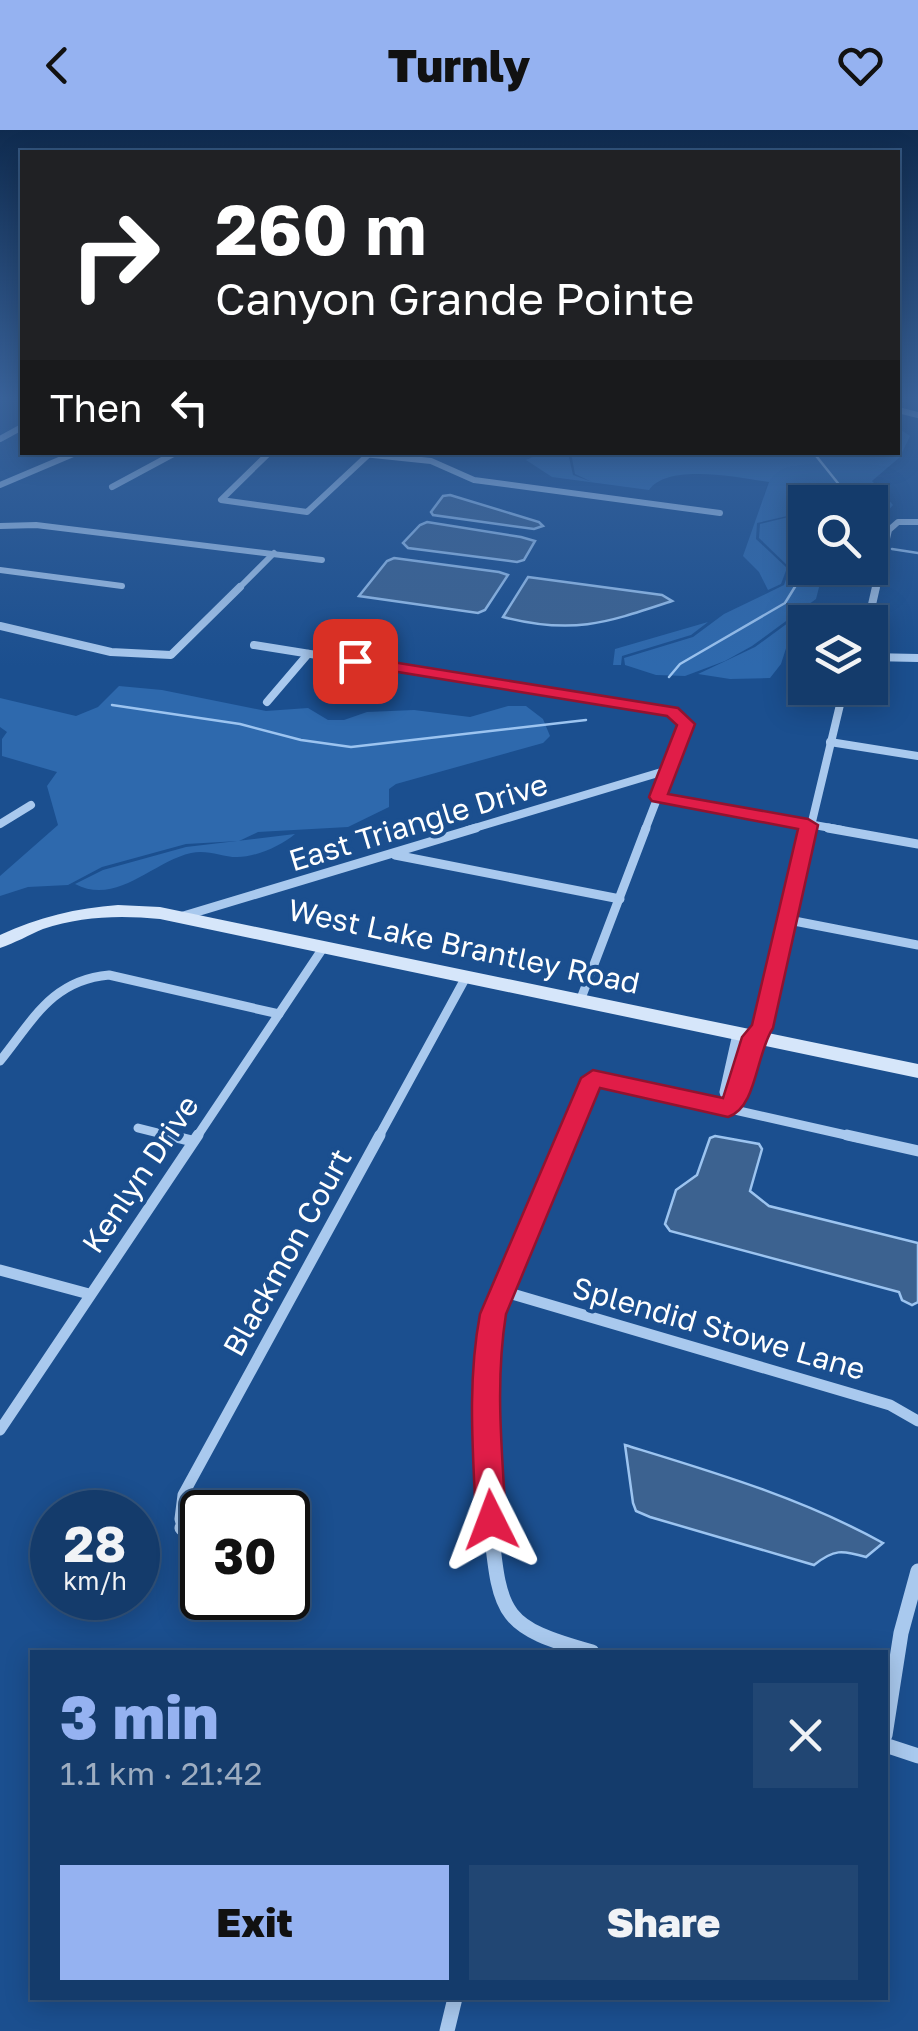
<!DOCTYPE html>
<meta charset="utf-8">
<style>
:root{--surface:#143b6b;--page:#214673;--text:#f1f3f6;--muted:#9dadc1;--line:#33557e;--accent:#95b2f1}
body{margin:0;font-family:"Golos Text",sans-serif;background:var(--page);color:var(--text);height:100vh;display:flex;flex-direction:column;font-size:38px;white-space:nowrap}
*{box-sizing:border-box;margin:0}
p{font-size:32px;color:var(--muted)}
.icon{flex:none;width:55px;height:55px;fill:none;stroke:currentColor;stroke-width:2;stroke-linecap:round;stroke-linejoin:round}
.map{position:relative;flex:1;overflow:hidden}
.drawer{position:absolute;left:30px;top:1520px;width:858px;height:350px;display:flex;flex-direction:column;background:var(--surface);border-radius:0px;box-shadow:0 5px 25px #0003,0 0 0 2px var(--line)}
.drawer>*{flex:none}
.banner{position:absolute;left:20px;top:20px;width:880px;height:305px;border-radius:0px;box-shadow:0 5px 25px #0003,0 0 0 2px var(--line);background:#202124;color:#fff;overflow:hidden}
.buttons{position:absolute;left:788px;top:355px;display:grid;gap:20px}
.buttons a{display:grid;place-items:center;width:100px;height:100px;border-radius:0px;background:var(--surface);box-shadow:0 5px 25px #0003,0 0 0 2px var(--line);font-size:50px}
.speed{position:absolute;left:30px;top:1360px;display:flex;gap:20px;font-size:50px;font-weight:700;text-align:center}
.speed>*{display:grid;place-content:center;width:130px;height:130px;border-radius:50%;background:var(--surface);box-shadow:0 5px 25px #0003,0 0 0 2px var(--line);line-height:1}
.speed small{font-size:25px;font-weight:400}
.speed .limit{border:5px solid #111;border-radius:15px;background:#fff;color:#111}
.pin{position:absolute;display:grid;place-items:center;width:85px;height:85px;color:#fff;margin:-42px;border-radius:20px;box-shadow:0 5px 15px #0006}
.me{position:absolute;width:110px;margin:-55px;rotate:357deg;stroke-linejoin:round;filter:drop-shadow(0 0 8px #0008)}
.turn{display:flex;align-items:center;gap:35px;height:210px;padding:0 30px;font-size:45px}
.turn .icon{width:130px;height:130px;stroke-width:2.5}
.turn b{display:block;font-size:70px;line-height:85px}
.then{display:flex;align-items:center;height:95px;padding:0 30px;background:#0003;gap:20px;font-size:38px}
.round{display:grid;place-items:center;flex:none;width:105px;height:105px;border-radius:0px;background:var(--page)}
.head{display:flex;align-items:center;justify-content:space-between;height:170px;padding:0 30px}
h1{font-size:60px;font-weight:800;line-height:75px;color:var(--accent)}
.primary-button{display:flex;gap:20px;margin-top:auto;padding:20px 30px}
.primary-button a{flex:1;height:115px;border-radius:0px;background:var(--accent);color:#111;font-size:40px;font-weight:800;line-height:115px;text-align:center}
.primary-button a+a{background:var(--page);color:var(--text)}
header{display:flex;justify-content:space-between;align-items:center;height:130px;padding:0 30px;background:var(--accent);color:#111;font-size:45px;font-weight:800}
.map>svg:first-child{display:block}
.green{fill:#2e69ad}
.water{fill:#3c6290;stroke:#9cc4f0;stroke-width:2.5}
.lines{fill:none;stroke-linecap:round;stroke-linejoin:round}
.stream{stroke:#9cc4f0;stroke-width:2.5}
.street-far4{stroke:#a9c9ee;stroke-width:6}
.street-far3{stroke:#a9c9ee;stroke-width:8}
.street-far2{stroke:#a9c9ee;stroke-width:9}
.street-far1{stroke:#a9c9ee;stroke-width:11}
.street{stroke:#a9c9ee;stroke-width:15}
.secondary{fill:#d6e6fa;fill-rule:evenodd}
.route{fill:#e11d48;stroke:#92132f;stroke-width:2.5}
.labels{text-anchor:middle;dominant-baseline:central;stroke-width:8;stroke-linejoin:round;paint-order:stroke}
.street-label{font-size:30px;fill:#fff;stroke:#1b4f8f}
</style>
<header><svg class="icon" aria-label="back" viewBox="0 0 24 24"><path d="M15 5l-7 7 7 7"/></svg>Turnly<svg class="icon" aria-label="heart" viewBox="0 0 24 24"><path d="M12 20l-8-8c-3-5 5-10 8-4 3-6 11-1 8 4z"/></svg></header>
<div class="map">
<svg width="918" height="1901" viewBox="0 0 918 1901">
<rect width="100%" height="100%" fill="#1b4f8f"/>
<g class="green">
<path d="M 898,298 L 910,306 L 900,327 L 872,351 L 893,375 L 882,388 L 870,391 L 870,372 L 821,372 L 809,352 L 818,372 L 805,372 L 805,382 L 757,393 L 756,409 L 787,438 L 781,454 L 768,460 L 759,442 L 743,426 L 769,352 C 737,347 667,333 649,360 L 552,347 L 526,330 L 542,323 L 568,323 L 573,345 L 592,352 L 575,344 L 571,323 L 898,322 Z"/>
<path d="M 805,383 L 805,438 L 824,438 L 816,469 L 752,516 L 725,531 L 685,546 L 656,545 L 625,535 L 624,528 L 693,507 L 724,484 L 784,455 L 790,438 L 759,408 L 760,394 Z"/>
<path d="M 796,487 L 781,534 L 770,548 L 730,549 L 698,544 L 755,517 Z"/>
<path d="M 708,492 L 691,505 L 622,526 L 621,535 L 613,535 L 615,519 Z"/>
<path d="M 119,556 L 162,560 L 266,581 L 308,578 L 328,590 L 344,590 L 367,582 L 414,580 L 470,587 L 508,576 L 526,576 L 543,589 L 550,606 L 543,613 L 396,654 L 389,659 L 389,677 L 348,697 L 258,702 L 239,711 L 186,714 L 102,737 L 68,755 L 28,757 L 0,766 L 0,746 L 58,695 L 47,656 L 57,642 L 2,626 L 2,609 L 7,602 L 0,597 L 0,568 L 76,586 L 98,577 Z"/>
<path d="M 295,704 C 281,716 256,727 237,727 C 222,727 207,719 191,723 C 152,732 117,776 75,754 L 103,740 L 186,717 Z"/>
</g>
<g class="water">
<path d="M 450,365 L 539,392 L 543,396 L 534,399 L 433,385 L 431,382 L 443,366 Z"/>
<path d="M 427,392 L 521,407 L 535,411 L 524,430 L 517,432 L 408,418 L 403,413 L 420,395 Z"/>
<path d="M 394,428 L 499,442 L 508,445 L 485,480 L 478,483 L 359,466 L 387,431 Z"/>
<path d="M 528,447 L 662,465 L 672,471 C 606,493 573,505 503,487 Z"/>
<path d="M 715,1006 L 759,1014 L 762,1019 L 750,1061 L 769,1076 L 918,1113 L 918,1172 L 912,1175 L 902,1170 L 899,1162 L 670,1101 L 665,1094 L 676,1060 L 697,1045 L 710,1008 Z"/>
<path d="M 625,1315 C 713,1342 802,1368 883,1413 L 866,1427 C 842,1420 834,1419 814,1435 L 650,1387 L 636,1381 L 633,1373 Z"/>
</g>
<g class="lines">
<g class="stream">
<path d="M 813,322 L 849,367 L 847,372"/>
<path d="M 870,414 L 879,416"/>
<path d="M 892,419 L 918,423"/>
<path d="M 669,547 L 680,534 L 785,473 L 801,447 L 805,411"/>
<path d="M 112,575 L 240,594 L 301,610 L 351,617 L 586,590"/>
</g>
<g class="street-far4">
<path d="M 898,280 L 918,285"/>
<path d="M 0,309 L 22,297"/>
<path d="M 270,322 L 221,370 L 307,382 L 368,325"/>
<path d="M 344,322 L 431,331 L 474,350 L 720,383"/>
<path d="M 0,355 L 78,322"/>
<path d="M 112,357 L 177,322"/>
<path d="M 0,396 L 36,395 L 322,430"/>
<path d="M 0,440 L 122,456"/>
<path d="M 237,460 L 274,423"/>
<path d="M 875,460 L 889,400 L 898,392 L 918,392"/>
</g>
<g class="street-far3">
<path d="M 868,492 L 876,457"/>
<path d="M 0,496 L 111,522 L 171,525 L 240,457"/>
<path d="M 254,515 L 672,582 L 686,594 L 645,700"/>
<path d="M 870,527 L 918,528"/>
<path d="M 267,572 L 308,524"/>
<path d="M 830,612 L 918,626"/>
<path d="M 658,667 L 842,700"/>
<path d="M 0,694 L 31,675"/>
<path d="M 468,700 L 668,640"/>
<path d="M 810,700 L 844,558"/>
</g>
<g class="street-far2">
<path d="M 828,698 L 918,714"/>
<path d="M 395,725 L 620,769"/>
<path d="M 180,787 L 476,698"/>
<path d="M 789,790 L 918,815"/>
<path d="M 580,871 L 646,698"/>
<path d="M 737,904 L 724,962 L 729,978 C 745,953 743,921 762,898 L 810,698"/>
<path d="M 0,931 C 33,890 52,850 109,845 L 279,884"/>
<path d="M 138,998 L 178,1008"/>
<path d="M 196,1008 L 323,818"/>
<path d="M 378,1008 L 466,847"/>
<path d="M 568,1008 L 593,948 L 859,1008"/>
</g>
<g class="street-far1">
<path d="M 168,1005 L 192,1011"/>
<path d="M 847,1005 L 918,1021"/>
<path d="M 0,1140 L 89,1164"/>
<path d="M 502,1161 L 890,1275 L 918,1291"/>
<path d="M 0,1300 L 198,1005"/>
<path d="M 183,1400 L 180,1389 L 183,1365 L 380,1005"/>
<path d="M 491,1400 L 485,1290 L 493,1184 L 569,1005"/>
</g>
<g class="street">
<path d="M 182,1398 L 202,1416"/>
<path d="M 491,1398 C 500,1487 503,1497 592,1522"/>
<path d="M 885,1605 L 901,1503 L 918,1441"/>
<path d="M 885,1615 L 918,1626"/>
<path d="M 447,1901 L 455,1868"/>
</g>
<path class="secondary" d="M 118,775 L 160,777 L 918,934 L 918,948 L 160,789 C 121,785 81,786 43,799 C 29,805 15,813 0,818 L 0,805 C 38,787 77,778 118,775 Z"/>
</g>
<linearGradient id="sky" x2="0" y2="1"><stop stop-color="#0f2b4f"/><stop offset="0.5" stop-color="#39639b"/><stop offset="1" stop-color="#39639b" stop-opacity="0"/></linearGradient>
<rect width="918" height="536" fill="url(#sky)"/>
<path class="route" d="M 355,526 L 678,578 L 695,594 L 668,664 L 808,689 L 818,695 L 773,898 C 756,923 757,978 728,987 L 600,958 L 506,1184 C 495,1253 502,1321 506,1390 L 502,1400 L 491,1405 L 480,1400 L 476,1390 C 473,1321 467,1253 480,1184 L 581,948 L 593,940 L 723,968 L 742,907 L 752,895 L 798,699 L 652,671 L 649,667 L 677,595 L 667,586 L 349,534 L 347,531 Z"/>
<g class="labels">
<g class="street-label">
<text transform="translate(418 692) rotate(-17)">East Triangle Drive</text>
<text transform="translate(464 816) rotate(12)">West Lake Brantley Road</text>
<text transform="translate(140 1044) rotate(-56)">Kenlyn Drive</text>
<text transform="translate(287 1122) rotate(-61)">Blackmon Court</text>
<text transform="translate(719 1198) rotate(16)">Splendid Stowe Lane</text>
</g>
</g>
</svg>
<div class="buttons">
<a><svg class="icon" aria-label="search" viewBox="0 0 24 24"><circle cx="10" cy="10" r="6"/><path d="M15 15l6 6"/></svg></a>
<a><svg class="icon" aria-label="layers" viewBox="0 0 24 24"><path d="M12 4l9 5-9 5-9-5zM3 14l9 5 9-5"/></svg></a>
</div>
<div class="speed"><div>28<small>km/h</small></div><div class="limit">30</div></div>
<div class="pin" style="left:355px;top:531px;background:#d93025"><svg class="icon" aria-label="arrive" viewBox="0 0 24 24"><path d="M6 21V4h12l-3 4 3 4H6"/></svg></div>
<svg class="me" style="left:491px;top:1390px" viewBox="-20 -20 40 40"><path d="M0-17L14 15 0 8-14 15z" fill="#e11d48" stroke="#fff" stroke-width="4"/></svg>
<div class="banner">
<div class="turn"><svg class="icon" aria-label="right" viewBox="0 0 24 24"><path d="M7 20v-9h11M14 6l5 5-5 5"/></svg><div><b>260 m</b>Canyon Grande Pointe</div></div>
<div class="then">Then<svg class="icon" aria-label="left" viewBox="0 0 24 24"><path d="M17 20v-9H6M10 6l-5 5 5 5"/></svg></div>
</div>
<section class="drawer">
<div class="head"><div><h1>3 min</h1><p>1.1 km · 21:42</p></div><a class="round"><svg class="icon" aria-label="close" viewBox="0 0 24 24"><path d="M6 6l12 12M18 6L6 18"/></svg></a></div>
<div class="primary-button"><a>Exit</a><a>Share</a></div>
</section>
</div>
